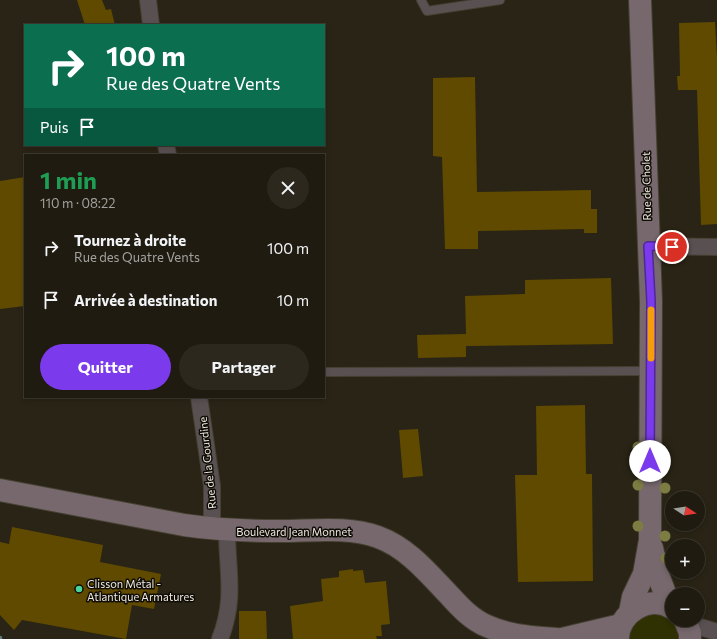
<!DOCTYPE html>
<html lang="fr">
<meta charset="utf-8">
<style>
:root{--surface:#1f1b10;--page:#2c281e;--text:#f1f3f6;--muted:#a1a19f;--line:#3c3930;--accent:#7c3aed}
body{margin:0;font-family:Commissioner,sans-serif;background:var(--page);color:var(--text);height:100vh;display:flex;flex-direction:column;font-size:15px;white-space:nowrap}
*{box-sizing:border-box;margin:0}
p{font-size:13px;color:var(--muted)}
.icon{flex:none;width:22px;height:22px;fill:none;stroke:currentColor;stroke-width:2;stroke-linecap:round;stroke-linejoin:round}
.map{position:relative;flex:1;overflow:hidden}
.sheet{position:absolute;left:24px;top:154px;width:301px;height:244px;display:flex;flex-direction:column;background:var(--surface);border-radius:0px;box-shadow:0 2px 6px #0003,0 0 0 1px var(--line)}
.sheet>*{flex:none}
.top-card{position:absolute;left:24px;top:24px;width:301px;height:122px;border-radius:0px;box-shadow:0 2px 6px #0003,0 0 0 1px var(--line);background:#0b6e4f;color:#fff;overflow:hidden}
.needle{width:26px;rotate:102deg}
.buttons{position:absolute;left:665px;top:491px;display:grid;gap:8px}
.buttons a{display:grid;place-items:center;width:40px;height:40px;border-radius:50%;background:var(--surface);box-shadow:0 2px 6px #0003,0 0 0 1px var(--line);font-size:20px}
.pin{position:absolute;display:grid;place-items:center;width:34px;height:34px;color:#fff;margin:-17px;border:2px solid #fff;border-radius:50%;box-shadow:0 1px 4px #0007}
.me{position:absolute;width:44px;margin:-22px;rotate:0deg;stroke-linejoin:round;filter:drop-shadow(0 0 3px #0008)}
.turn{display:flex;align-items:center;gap:14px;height:84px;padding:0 16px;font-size:18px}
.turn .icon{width:52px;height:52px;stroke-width:2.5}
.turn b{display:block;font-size:28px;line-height:34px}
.then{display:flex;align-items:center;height:38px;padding:0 16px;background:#0003;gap:8px;font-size:15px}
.round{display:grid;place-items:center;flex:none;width:42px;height:42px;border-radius:21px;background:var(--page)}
.overview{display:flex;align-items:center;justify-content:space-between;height:68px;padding:0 16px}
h1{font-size:24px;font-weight:700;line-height:30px;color:#1e9e55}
.button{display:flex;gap:8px;margin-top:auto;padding:8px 16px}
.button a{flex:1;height:46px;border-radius:24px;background:var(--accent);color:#fff;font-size:16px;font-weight:700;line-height:46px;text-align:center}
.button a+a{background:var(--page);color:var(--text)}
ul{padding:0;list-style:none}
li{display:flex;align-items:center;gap:12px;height:52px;padding:0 16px}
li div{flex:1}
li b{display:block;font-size:15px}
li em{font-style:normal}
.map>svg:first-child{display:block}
.green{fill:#2f3102}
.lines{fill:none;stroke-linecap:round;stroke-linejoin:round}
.stream{stroke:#5c7e7c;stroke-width:4.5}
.building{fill:#604a00}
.lane-casing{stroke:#454032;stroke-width:10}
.street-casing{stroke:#454032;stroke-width:18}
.secondary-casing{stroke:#454032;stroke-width:24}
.lane{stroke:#595052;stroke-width:8}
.street{stroke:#595052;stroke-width:16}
.secondary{stroke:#76686c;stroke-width:22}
.tree{fill:#7d7d43}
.route-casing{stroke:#51269a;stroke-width:10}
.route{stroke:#7c3aed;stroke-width:7}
.slow{stroke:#f59e0b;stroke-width:7}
.poi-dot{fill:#49d49d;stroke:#100d07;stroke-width:1.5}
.labels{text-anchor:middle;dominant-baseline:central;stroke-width:3;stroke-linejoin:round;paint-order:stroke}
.street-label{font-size:11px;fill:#eeeae1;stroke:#100d07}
.poi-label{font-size:11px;fill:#eeeae1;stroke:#100d07;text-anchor:start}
</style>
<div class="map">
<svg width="717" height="639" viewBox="0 0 717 639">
<rect width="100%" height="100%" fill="#292415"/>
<path class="green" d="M 649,610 L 672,615 L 672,620 L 677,620 L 684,639 L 626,639 L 628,627 Z"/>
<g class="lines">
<path class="stream" d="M 0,638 L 0,639"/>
</g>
<g class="building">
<path d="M 77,0 L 102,0 L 106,10 L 111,9 L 115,25 L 85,25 Z"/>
<path d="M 715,22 L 717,57 L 717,224 L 701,225 L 697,90 L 678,90 L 677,76 L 680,76 L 679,23 Z"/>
<path d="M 475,77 L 477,192 L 591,190 L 591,209 L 597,209 L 597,233 L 584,233 L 584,229 L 478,231 L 478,249 L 445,249 L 442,157 L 433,156 L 433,78 Z"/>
<path d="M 25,177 L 25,306 L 0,309 L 0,181 Z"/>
<path d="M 611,278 L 613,344 L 466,346 L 466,357 L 418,358 L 417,335 L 466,334 L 465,296 L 525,294 L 525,280 Z"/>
<path d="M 585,405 L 586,474 L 592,474 L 593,581 L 518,582 L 515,475 L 537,475 L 536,406 Z"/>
<path d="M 418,429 L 423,476 L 403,478 L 399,430 Z"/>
<path d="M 12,527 L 103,545 L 100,562 L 161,574 L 154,609 L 132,605 L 126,639 L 22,620 L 14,630 L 0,615 L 0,542 L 9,544 Z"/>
<path d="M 353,569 L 353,571 L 363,570 L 365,583 L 386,581 L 390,624 L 381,625 L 382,636 L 376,636 L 377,639 L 293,639 L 290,606 L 323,601 L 321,579 L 339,577 L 339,571 Z"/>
<path d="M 239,611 L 266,611 L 267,639 L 239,639 Z"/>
</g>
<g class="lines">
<g class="lane-casing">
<g id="lane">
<path d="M 421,0 L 427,11 L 500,0"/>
<path d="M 324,372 L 650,371"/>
</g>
</g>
<g class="street-casing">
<g id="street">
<path d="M 148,0 L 151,25"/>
<path d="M 166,145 L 168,155"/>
<path d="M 648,246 L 717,247"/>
<path d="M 199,397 L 212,486 L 212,529"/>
<path d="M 687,623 L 717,632"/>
<path d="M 220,639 C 236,598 227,572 227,530"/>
</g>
</g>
<g class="secondary-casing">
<g id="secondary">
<path d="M 0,490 L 184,525 C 217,530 248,531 281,531 C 312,531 348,526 378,537 C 408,548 428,573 450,596 C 460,607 472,620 487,626 C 509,636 532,637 556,639"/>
<path d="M 652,548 L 658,575 L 670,606"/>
<path d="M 630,612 L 633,597 L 644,574 L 650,540 L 651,301 L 640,0"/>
<path d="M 685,620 L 690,633 L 690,639"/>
<path d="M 562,639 L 621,625"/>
<path d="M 618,639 C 618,613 649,594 672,608"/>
</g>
</g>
<use href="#lane" class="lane"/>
<use href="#street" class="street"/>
<use href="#secondary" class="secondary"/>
</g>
<g class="tree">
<circle cx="638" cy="447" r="5.5"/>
<circle cx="638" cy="485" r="5.5"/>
<circle cx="665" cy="488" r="5.5"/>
<circle cx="638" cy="526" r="5.5"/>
<circle cx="665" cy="536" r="5.5"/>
<circle cx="666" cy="558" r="5.5"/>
</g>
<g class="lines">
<g class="route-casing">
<path id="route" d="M 650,461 L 651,301 L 648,246 L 672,247"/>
</g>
<use href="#route" class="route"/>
<path class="slow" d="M 651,358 L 651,310"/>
</g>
<circle class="poi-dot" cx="79" cy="589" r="4"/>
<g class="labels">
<g class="street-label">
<text transform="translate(646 186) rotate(-91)">Rue de Cholet</text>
<text transform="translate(207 463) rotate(-96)">Rue de la Gourdine</text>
<text x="294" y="531">Boulevard Jean Monnet</text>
</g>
<g class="poi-label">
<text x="87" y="583">Clisson Métal -<tspan x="87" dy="13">Atlantique Armatures</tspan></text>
</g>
</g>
</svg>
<div class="buttons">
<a><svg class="needle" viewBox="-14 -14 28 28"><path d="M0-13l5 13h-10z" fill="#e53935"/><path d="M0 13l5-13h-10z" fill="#a1a19f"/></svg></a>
<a>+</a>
<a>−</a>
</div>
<div class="pin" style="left:672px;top:247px;background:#d93025"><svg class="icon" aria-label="arrive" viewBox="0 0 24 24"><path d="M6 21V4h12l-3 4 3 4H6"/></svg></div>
<svg class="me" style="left:650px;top:461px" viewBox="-20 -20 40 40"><circle r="19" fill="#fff"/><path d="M0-13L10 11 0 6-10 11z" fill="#7c3aed"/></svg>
<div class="top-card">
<div class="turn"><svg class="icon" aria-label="right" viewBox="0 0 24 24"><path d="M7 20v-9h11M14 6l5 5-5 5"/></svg><div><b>100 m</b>Rue des Quatre Vents</div></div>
<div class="then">Puis<svg class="icon" aria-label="arrive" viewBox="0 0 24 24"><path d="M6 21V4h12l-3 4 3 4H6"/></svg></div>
</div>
<section class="sheet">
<div class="overview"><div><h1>1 min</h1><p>110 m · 08:22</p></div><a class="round"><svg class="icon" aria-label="close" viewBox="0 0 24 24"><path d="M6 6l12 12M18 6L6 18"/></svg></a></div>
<ul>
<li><svg class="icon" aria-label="right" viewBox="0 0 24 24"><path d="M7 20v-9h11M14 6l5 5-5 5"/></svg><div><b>Tournez à droite</b><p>Rue des Quatre Vents</p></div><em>100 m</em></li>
<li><svg class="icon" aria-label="arrive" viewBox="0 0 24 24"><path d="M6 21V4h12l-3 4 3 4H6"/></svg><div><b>Arrivée à destination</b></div><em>10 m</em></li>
</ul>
<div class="button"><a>Quitter</a><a>Partager</a></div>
</section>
</div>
